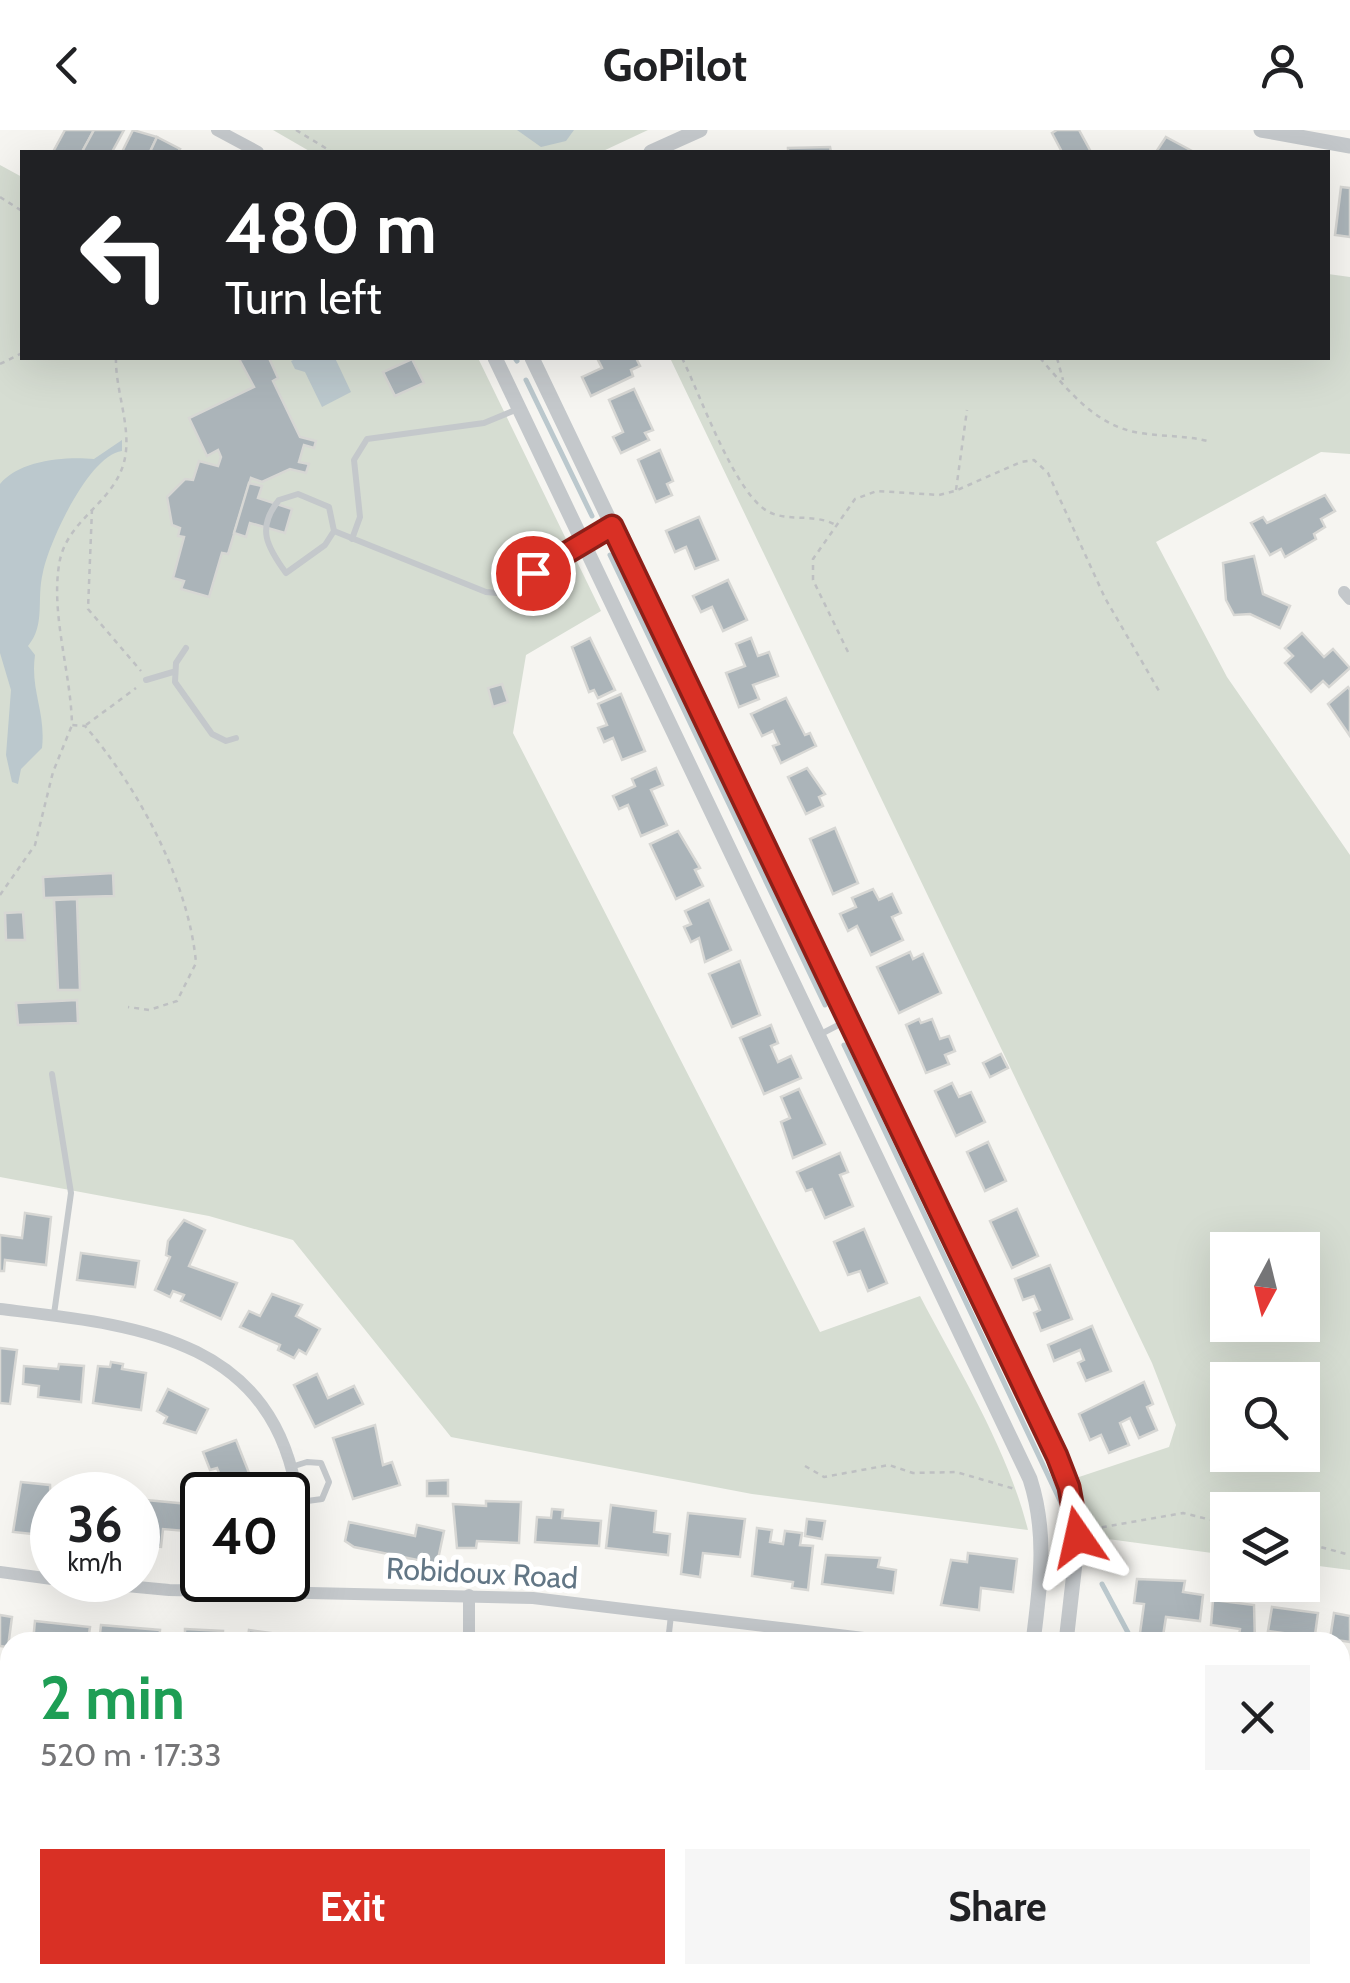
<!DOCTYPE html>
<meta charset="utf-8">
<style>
:root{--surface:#fff;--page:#f6f6f6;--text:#202124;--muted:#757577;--accent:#d93025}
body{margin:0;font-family:Cabin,sans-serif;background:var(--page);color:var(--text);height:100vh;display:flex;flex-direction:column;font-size:38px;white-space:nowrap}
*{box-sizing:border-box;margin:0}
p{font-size:32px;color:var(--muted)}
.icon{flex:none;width:55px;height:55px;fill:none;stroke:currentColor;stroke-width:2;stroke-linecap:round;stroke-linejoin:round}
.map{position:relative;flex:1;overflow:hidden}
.panel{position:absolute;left:0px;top:1502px;width:1350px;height:352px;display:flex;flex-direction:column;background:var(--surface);border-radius:30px 30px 0 0;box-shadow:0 10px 40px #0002}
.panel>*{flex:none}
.guide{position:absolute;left:20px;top:20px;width:1310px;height:210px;border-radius:0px;box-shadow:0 10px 40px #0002;background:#202124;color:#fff;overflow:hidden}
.needle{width:65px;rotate:187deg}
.buttons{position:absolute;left:1210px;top:1102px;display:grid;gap:20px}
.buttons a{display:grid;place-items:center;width:110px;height:110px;border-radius:0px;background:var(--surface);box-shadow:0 10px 40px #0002;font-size:50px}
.speed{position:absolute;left:30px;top:1342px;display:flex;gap:20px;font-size:50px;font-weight:700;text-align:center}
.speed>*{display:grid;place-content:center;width:130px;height:130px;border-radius:50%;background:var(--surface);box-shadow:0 10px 40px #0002;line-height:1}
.speed small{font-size:25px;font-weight:400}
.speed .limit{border:5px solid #111;border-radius:15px;background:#fff;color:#111}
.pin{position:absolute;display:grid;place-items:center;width:85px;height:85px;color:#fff;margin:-42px;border:5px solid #fff;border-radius:50%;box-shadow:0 2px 10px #0007}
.me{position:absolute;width:110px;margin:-55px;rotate:349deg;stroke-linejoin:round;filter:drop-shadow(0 0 8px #0008)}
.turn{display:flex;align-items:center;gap:35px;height:210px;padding:0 40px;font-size:45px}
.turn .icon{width:130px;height:130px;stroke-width:2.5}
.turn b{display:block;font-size:70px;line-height:85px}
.round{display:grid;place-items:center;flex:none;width:105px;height:105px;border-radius:0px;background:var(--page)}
.summary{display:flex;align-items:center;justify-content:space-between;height:170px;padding:0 40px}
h1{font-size:60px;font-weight:700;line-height:75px;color:#1e9e55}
.cta{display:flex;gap:20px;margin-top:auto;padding:20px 40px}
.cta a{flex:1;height:115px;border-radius:0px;background:var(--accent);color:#fff;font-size:40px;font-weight:700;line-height:115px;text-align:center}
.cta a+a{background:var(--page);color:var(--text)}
header{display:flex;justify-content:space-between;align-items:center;height:130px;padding:0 40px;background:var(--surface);font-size:45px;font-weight:700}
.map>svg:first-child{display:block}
.green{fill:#d6ddd2;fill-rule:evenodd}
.water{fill:#bbc8cd}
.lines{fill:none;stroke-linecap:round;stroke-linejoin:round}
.stream{stroke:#bbc8cd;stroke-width:5}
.river{stroke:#bbc8cd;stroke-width:28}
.building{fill:#abb4b9;stroke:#d7d7d4;stroke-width:2.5}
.path{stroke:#bec0c2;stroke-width:2.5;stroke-dasharray:5 5;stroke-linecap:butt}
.service{stroke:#c4c8cb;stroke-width:6}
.minor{stroke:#c4c8cb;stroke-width:12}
.tertiary{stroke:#c4c8cb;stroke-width:15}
.route-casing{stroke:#8d1f18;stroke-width:25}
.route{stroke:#d93025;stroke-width:18}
.labels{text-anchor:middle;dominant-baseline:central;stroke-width:10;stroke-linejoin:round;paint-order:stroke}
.street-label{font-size:30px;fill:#627685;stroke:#fff}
</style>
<header><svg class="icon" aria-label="back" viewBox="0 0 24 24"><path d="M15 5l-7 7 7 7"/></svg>GoPilot<svg class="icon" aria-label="person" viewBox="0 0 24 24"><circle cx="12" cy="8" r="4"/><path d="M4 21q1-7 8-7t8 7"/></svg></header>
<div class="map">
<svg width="1350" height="1853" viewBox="0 0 1350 1853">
<rect width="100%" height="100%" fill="#f6f5f1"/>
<g class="green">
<path d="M 273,0 L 648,0 L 601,22 L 311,22 Z"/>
<path d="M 0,35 L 22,47 L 22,228 L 478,228 L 601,481 L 526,525 L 513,603 L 820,1202 L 920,1166 C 959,1241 1007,1317 1028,1400 L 752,1364 L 451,1307 L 293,1110 L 209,1086 L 0,1047 Z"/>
<path d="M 1328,144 L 1350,147 L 1350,324 L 1321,322 L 1156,412 L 1227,547 L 1350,725 L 1350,1440 L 1303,1434 L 1302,1380 L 1228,1380 L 1227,1425 L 1093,1407 L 1076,1348 L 1169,1317 L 1176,1295 L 1152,1233 L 670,228 L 1328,228 ZM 1228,1120 L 1302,1120 L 1302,1195 L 1228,1195 ZM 1228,1250 L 1302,1250 L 1302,1325 L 1228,1325 Z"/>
</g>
<g class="water">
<path d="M 517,0 L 574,0 L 566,11 L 541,17 Z"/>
<path d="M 298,228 L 335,228 L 351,262 L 322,277 L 305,242 L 295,239 L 291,231 Z"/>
<path d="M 122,310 L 122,321 C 89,325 49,412 43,442 C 36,470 46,494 28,516 L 35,525 C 30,560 46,582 42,618 L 21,639 L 18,654 L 12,652 L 6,625 L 11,560 L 0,523 L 0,354 C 19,330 66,326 94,329 Z"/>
</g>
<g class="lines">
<g class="stream">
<path d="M 515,228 L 517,231"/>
<path d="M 526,250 L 592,386"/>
<path d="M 610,425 L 825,875"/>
<path d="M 844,915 L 1063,1377"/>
<path d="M 1102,1454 L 1133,1512"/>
<path d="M 1278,1853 L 1278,1845"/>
</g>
<g class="river">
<path d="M 0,1624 L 10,1629"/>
<path d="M 400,1845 L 412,1853"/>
</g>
</g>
<g class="building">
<path d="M 65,0 L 94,0 L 82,22 L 53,22 Z"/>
<path d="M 94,0 L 124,0 L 112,22 L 82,22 Z"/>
<path d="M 133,0 L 157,7 L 150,22 L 122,22 Z"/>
<path d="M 1057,0 L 1079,0 L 1091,22 L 1062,22 L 1052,3 Z"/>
<path d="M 157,7 L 180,19 L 178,22 L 150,22 Z"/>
<path d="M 1166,7 L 1194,22 L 1156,22 Z"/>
<path d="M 830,17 L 831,22 L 788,22 L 788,18 Z"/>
<path d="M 1341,57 L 1350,58 L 1350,107 L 1335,105 Z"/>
<path d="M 269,228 L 278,248 L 273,251 L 300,307 L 316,311 L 314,318 L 304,315 L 299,332 L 309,334 L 306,343 L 290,339 L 262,352 L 251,348 L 228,424 L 222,423 L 209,467 L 181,459 L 184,451 L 173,448 L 184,407 L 178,406 L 180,398 L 172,395 L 167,367 L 185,349 L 193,350 L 199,331 L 218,336 L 221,327 L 218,320 L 207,326 L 189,288 L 254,257 L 239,229 Z"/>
<path d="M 597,228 L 636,228 L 640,236 L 631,240 L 633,246 L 591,266 L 582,247 L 602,238 Z"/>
<path d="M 412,229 L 424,253 L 395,266 L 383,242 Z"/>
<path d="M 634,259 L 653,300 L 645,303 L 649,310 L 621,323 L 613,307 L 623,302 L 609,270 Z"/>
<path d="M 660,320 L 673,351 L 667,354 L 672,365 L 656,372 L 638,330 Z"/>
<path d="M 249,353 L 262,356 L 258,368 L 292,379 L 285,403 L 250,393 L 246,407 L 234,403 Z"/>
<path d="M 1325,365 L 1335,381 L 1321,389 L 1325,397 L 1314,404 L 1316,409 L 1285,427 L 1281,419 L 1270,425 L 1251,393 L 1263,387 L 1267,393 Z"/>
<path d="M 699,387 L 718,430 L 695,439 L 686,417 L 675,422 L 666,401 Z"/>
<path d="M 1254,426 L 1263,464 L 1290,476 L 1280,498 L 1250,484 L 1234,485 L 1226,470 L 1223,433 Z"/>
<path d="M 728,450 L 747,490 L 723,501 L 712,477 L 701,482 L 693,466 Z"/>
<path d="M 1302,503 L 1324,527 L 1333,519 L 1350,538 L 1329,557 L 1323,551 L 1311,562 L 1285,533 L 1293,526 L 1285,518 Z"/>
<path d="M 590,508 L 615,560 L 598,568 L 594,560 L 589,562 L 572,517 Z"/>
<path d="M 751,508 L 758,526 L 769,522 L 778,546 L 753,555 L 759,569 L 739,577 L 726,543 L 745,536 L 736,514 Z"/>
<path d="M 502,554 L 508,572 L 493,577 L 488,558 Z"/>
<path d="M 1348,557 L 1350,560 L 1350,606 L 1328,574 Z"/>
<path d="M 621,564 L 645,621 L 622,630 L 613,608 L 604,612 L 598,598 L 607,595 L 598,574 Z"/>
<path d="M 786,568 L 805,605 L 810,603 L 816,616 L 781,633 L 773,616 L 779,614 L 773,601 L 762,606 L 751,584 Z"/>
<path d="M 656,638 L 663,655 L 651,660 L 667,695 L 641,706 L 628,675 L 619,679 L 613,666 L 635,656 L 632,649 Z"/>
<path d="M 807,638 L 825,664 L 819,667 L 823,676 L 806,684 L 788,647 Z"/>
<path d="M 835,698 L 858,753 L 833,764 L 810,709 Z"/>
<path d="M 678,701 L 700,738 L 695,740 L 703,756 L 676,769 L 650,714 Z"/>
<path d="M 113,743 L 114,766 L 44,768 L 43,747 Z"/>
<path d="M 873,759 L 879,770 L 892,764 L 901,783 L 892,787 L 903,810 L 871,825 L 857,796 L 848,801 L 840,784 L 856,777 L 852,768 Z"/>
<path d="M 77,769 L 80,860 L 58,860 L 54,770 Z"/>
<path d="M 709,770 L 731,820 L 705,832 L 699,808 L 691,812 L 684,797 L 691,794 L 685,781 Z"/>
<path d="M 23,782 L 25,810 L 6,810 L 5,783 Z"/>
<path d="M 910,822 L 913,829 L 923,824 L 941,863 L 899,883 L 877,837 Z"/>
<path d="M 740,831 L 760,885 L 732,897 L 709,844 Z"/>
<path d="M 77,870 L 78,893 L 18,895 L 16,873 Z"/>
<path d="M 919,889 L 921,893 L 932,889 L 940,909 L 949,906 L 955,921 L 945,925 L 949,934 L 926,943 L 906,895 Z"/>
<path d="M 771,895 L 778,913 L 771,916 L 778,932 L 791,926 L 801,948 L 764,964 L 740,908 Z"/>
<path d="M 1001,924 L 1008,938 L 990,947 L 983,933 Z"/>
<path d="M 952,953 L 959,967 L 971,962 L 985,992 L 956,1006 L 935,961 Z"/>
<path d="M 799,959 L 825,1014 L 793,1028 L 781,992 L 790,988 L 781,967 Z"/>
<path d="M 988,1012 L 1006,1051 L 985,1061 L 967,1022 Z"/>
<path d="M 840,1023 L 848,1042 L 840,1045 L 853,1076 L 825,1088 L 812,1059 L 806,1061 L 797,1042 Z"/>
<path d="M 1017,1079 L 1038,1126 L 1012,1138 L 990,1091 Z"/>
<path d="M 25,1083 L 51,1087 L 46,1135 L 5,1130 L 4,1141 L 0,1141 L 0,1105 L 22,1108 Z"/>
<path d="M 184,1090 L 205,1100 L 189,1136 L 237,1153 L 221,1189 L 181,1171 L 184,1165 L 173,1161 L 170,1167 L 155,1160 L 170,1127 L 166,1125 L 168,1111 Z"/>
<path d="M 864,1099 L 887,1153 L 868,1161 L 860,1141 L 848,1145 L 834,1112 Z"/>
<path d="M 81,1123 L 139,1131 L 135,1157 L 77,1150 Z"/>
<path d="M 1050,1135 L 1072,1189 L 1041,1201 L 1034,1183 L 1040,1180 L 1034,1166 L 1023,1170 L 1015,1149 Z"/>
<path d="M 272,1164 L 302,1175 L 296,1186 L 320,1199 L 306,1224 L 299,1220 L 294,1228 L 278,1220 L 280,1215 L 240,1197 L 249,1181 L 260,1186 Z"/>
<path d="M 1092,1196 L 1111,1241 L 1086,1251 L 1078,1233 L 1084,1230 L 1080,1220 L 1054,1231 L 1048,1215 Z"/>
<path d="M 0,1218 L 17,1220 L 10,1274 L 0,1273 Z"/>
<path d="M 111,1232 L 123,1234 L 122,1239 L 146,1243 L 141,1280 L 93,1273 L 98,1236 L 110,1237 Z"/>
<path d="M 59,1234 L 84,1236 L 81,1272 L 38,1267 L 39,1256 L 23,1254 L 24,1236 L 58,1239 Z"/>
<path d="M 317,1244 L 328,1268 L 354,1256 L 363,1274 L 315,1297 L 294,1255 Z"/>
<path d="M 1144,1252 L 1153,1274 L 1147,1277 L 1157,1300 L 1139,1308 L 1130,1288 L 1120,1293 L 1129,1315 L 1109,1323 L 1101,1305 L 1090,1310 L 1079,1284 Z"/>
<path d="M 168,1259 L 208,1279 L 196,1303 L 164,1293 L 167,1287 L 157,1281 Z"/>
<path d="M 375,1295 L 383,1335 L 392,1332 L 400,1355 L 353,1369 L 333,1308 Z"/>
<path d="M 236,1310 L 251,1348 L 225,1358 L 217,1338 L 210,1340 L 203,1322 Z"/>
<path d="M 448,1350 L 448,1366 L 427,1366 L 427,1351 Z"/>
<path d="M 21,1352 L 50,1355 L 52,1406 L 13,1402 Z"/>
<path d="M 146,1370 L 199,1375 L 197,1402 L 163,1399 L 161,1417 L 142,1415 Z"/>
<path d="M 486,1371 L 521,1372 L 519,1413 L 477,1411 L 476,1418 L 457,1418 L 453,1374 L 486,1376 Z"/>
<path d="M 611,1375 L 656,1381 L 654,1402 L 670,1404 L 668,1425 L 606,1418 Z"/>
<path d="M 552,1379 L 563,1380 L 562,1388 L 601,1391 L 599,1416 L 535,1412 L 537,1387 L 551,1388 Z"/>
<path d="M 688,1383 L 745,1389 L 740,1427 L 703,1423 L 700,1447 L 681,1444 Z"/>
<path d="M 807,1389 L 825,1391 L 822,1409 L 805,1406 Z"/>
<path d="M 349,1392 L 415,1406 L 417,1395 L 444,1401 L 437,1434 L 354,1417 L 345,1411 Z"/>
<path d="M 757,1398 L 772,1400 L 770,1412 L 783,1414 L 785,1401 L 802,1403 L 800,1415 L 813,1416 L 808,1460 L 792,1458 L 793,1452 L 752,1446 Z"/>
<path d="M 968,1423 L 1017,1429 L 1013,1462 L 981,1458 L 979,1480 L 941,1475 L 951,1430 L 967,1432 Z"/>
<path d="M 826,1425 L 880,1428 L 878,1437 L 896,1440 L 893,1463 L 822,1454 Z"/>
<path d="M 1137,1449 L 1185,1451 L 1183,1462 L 1203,1465 L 1200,1491 L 1166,1487 L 1163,1506 L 1140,1503 L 1144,1474 L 1134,1473 Z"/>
<path d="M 1213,1470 L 1254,1475 L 1255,1512 L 1238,1512 L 1240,1499 L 1211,1495 Z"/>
<path d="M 1272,1477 L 1318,1483 L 1314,1512 L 1297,1512 L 1298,1505 L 1268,1501 Z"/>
<path d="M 1334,1483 L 1350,1486 L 1350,1512 L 1330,1509 Z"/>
<path d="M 0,1485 L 12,1487 L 8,1517 L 0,1516 Z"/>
<path d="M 35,1491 L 90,1497 L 88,1512 L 33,1512 Z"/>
<path d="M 101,1495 L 160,1500 L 159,1512 L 99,1512 Z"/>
<path d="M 185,1499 L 223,1501 L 222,1512 L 174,1512 L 175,1505 L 185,1505 Z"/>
<path d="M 249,1500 L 286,1505 L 285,1512 L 247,1512 Z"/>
<path d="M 357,1504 L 388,1505 L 388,1512 L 356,1512 Z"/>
<path d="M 1340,1612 L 1350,1613 L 1350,1640 L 1340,1636 Z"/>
<path d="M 10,1665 L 10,1703 L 0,1689 L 0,1672 Z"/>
<path d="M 1340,1715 L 1350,1717 L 1350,1744 L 1340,1742 Z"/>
<path d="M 0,1827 L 10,1835 L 10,1845 L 17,1845 L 11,1853 L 0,1853 Z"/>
<path d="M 290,1845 L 324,1845 L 320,1853 L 306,1853 Z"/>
<path d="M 487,1845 L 512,1845 L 510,1853 L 485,1853 Z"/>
<path d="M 798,1845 L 840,1845 L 841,1849 L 800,1853 Z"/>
<path d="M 858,1845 L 903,1845 L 903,1846 L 896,1846 L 896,1853 L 881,1853 L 873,1852 L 873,1847 L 858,1850 Z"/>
<path d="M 1034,1845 L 1058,1845 L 1060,1853 L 1022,1853 Z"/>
<path d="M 1138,1845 L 1166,1845 L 1165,1853 L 1139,1853 Z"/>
<path d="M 1176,1845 L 1216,1845 L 1215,1853 L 1180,1853 Z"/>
<path d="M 1223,1845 L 1261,1845 L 1260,1853 L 1222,1853 Z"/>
<path d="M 1296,1845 L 1334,1845 L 1333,1853 L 1295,1853 Z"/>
</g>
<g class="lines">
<g class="path">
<path d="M 296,0 L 332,22"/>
<path d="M 0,67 L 22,81"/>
<path d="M 116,228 C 115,264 136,306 121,341 C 106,377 65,393 59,435 C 51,486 71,543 72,595 L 85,596 C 138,657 189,752 196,833 L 177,871 L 149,880 L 128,877"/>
<path d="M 682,228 C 700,264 735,365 769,382 C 789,392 814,383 836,395"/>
<path d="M 1040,228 C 1068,260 1095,296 1140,303 C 1164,307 1187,305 1211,312"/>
<path d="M 1057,228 L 1063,250"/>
<path d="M 0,234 L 22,223"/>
<path d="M 956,360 L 967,280"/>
<path d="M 92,379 L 88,479 L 141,541"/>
<path d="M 848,522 L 813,450 L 813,429 L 855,369 L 877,361 L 939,365 L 955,361 L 1021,332 L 1034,330 L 1048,343 L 1105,468 L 1159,561"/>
<path d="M 86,595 L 136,558"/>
<path d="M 0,765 L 35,715 L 53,642 L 72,595"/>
<path d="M 805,1336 L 824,1347 L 889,1335 L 913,1343 L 956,1342 L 1015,1359"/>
<path d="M 1092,1399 L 1183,1383 L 1228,1394"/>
<path d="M 1302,1412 L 1350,1425"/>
</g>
<g class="service">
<path d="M 298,364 L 329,377 L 334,401 L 325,415 L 286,443 C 267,417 256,398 279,370 Z"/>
<path d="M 334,401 L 486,462 L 497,463 L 612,395"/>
<path d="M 352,409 L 360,387 L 354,330 L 367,309 L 484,293 L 518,279"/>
<path d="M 186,518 L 176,533 L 175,552 L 212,604 L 226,611 L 236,608"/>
<path d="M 146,550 L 173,542"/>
<path d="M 819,905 L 848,890"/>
<path d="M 52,944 L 71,1063 L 54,1184"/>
<path d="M 291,1337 L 307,1332 L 321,1333 L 329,1352 L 322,1369 L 300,1372"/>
<path d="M 668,1512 L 671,1485"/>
</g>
<g class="minor">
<path d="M 217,0 L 258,22"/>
<path d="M 1344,462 L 1350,469"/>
<path d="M 0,1179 C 133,1195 274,1205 298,1370 C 303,1400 300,1432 301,1462"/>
<path d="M 0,1442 L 52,1449"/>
<path d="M 63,1450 L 169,1460 L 533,1468 L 897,1512"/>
<path d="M 469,1512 L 469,1465"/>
<path d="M 1340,1570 L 1350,1571"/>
<path d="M 0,1760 L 10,1775"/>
<path d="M 190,1845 L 223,1853"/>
<path d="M 559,1845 L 563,1853"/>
</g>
<g class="tertiary">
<path d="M 1261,0 L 1350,16"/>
<path d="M 651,22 L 700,0"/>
<path d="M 495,228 L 1030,1349 C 1048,1405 1040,1456 1033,1512"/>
<path d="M 532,228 L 1057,1326 L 1078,1407 L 1066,1512"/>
<path d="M 1340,1801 L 1350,1802"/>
<path d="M 1095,1845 L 1096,1853"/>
<path d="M 648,1853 L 663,1845"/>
</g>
</g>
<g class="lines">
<g class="route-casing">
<path id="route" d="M 533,443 L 612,396 L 1057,1326 L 1069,1357 L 1078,1407"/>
</g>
<use href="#route" class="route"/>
</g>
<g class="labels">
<g class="street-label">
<text transform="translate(482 1443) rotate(3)">Robidoux Road</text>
</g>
</g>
</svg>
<div class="buttons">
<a><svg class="needle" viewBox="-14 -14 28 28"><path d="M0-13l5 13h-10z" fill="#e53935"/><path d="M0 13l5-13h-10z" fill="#757577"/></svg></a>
<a><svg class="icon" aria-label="search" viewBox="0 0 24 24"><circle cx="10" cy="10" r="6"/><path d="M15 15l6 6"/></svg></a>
<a><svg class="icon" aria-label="layers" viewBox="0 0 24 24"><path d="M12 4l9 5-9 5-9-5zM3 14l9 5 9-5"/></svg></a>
</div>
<div class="speed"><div>36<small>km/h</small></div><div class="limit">40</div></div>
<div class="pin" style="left:533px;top:443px;background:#d93025"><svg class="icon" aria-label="arrive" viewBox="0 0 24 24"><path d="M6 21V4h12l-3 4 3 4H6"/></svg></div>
<svg class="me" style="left:1078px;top:1407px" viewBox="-20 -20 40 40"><path d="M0-17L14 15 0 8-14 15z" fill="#d93025" stroke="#fff" stroke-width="4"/></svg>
<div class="guide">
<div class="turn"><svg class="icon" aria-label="left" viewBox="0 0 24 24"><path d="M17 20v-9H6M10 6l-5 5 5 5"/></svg><div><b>480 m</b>Turn left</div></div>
</div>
<section class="panel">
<div class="summary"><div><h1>2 min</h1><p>520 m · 17:33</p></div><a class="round"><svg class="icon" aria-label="close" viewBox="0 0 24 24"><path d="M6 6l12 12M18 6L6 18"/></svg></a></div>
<div class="cta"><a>Exit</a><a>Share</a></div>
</section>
</div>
